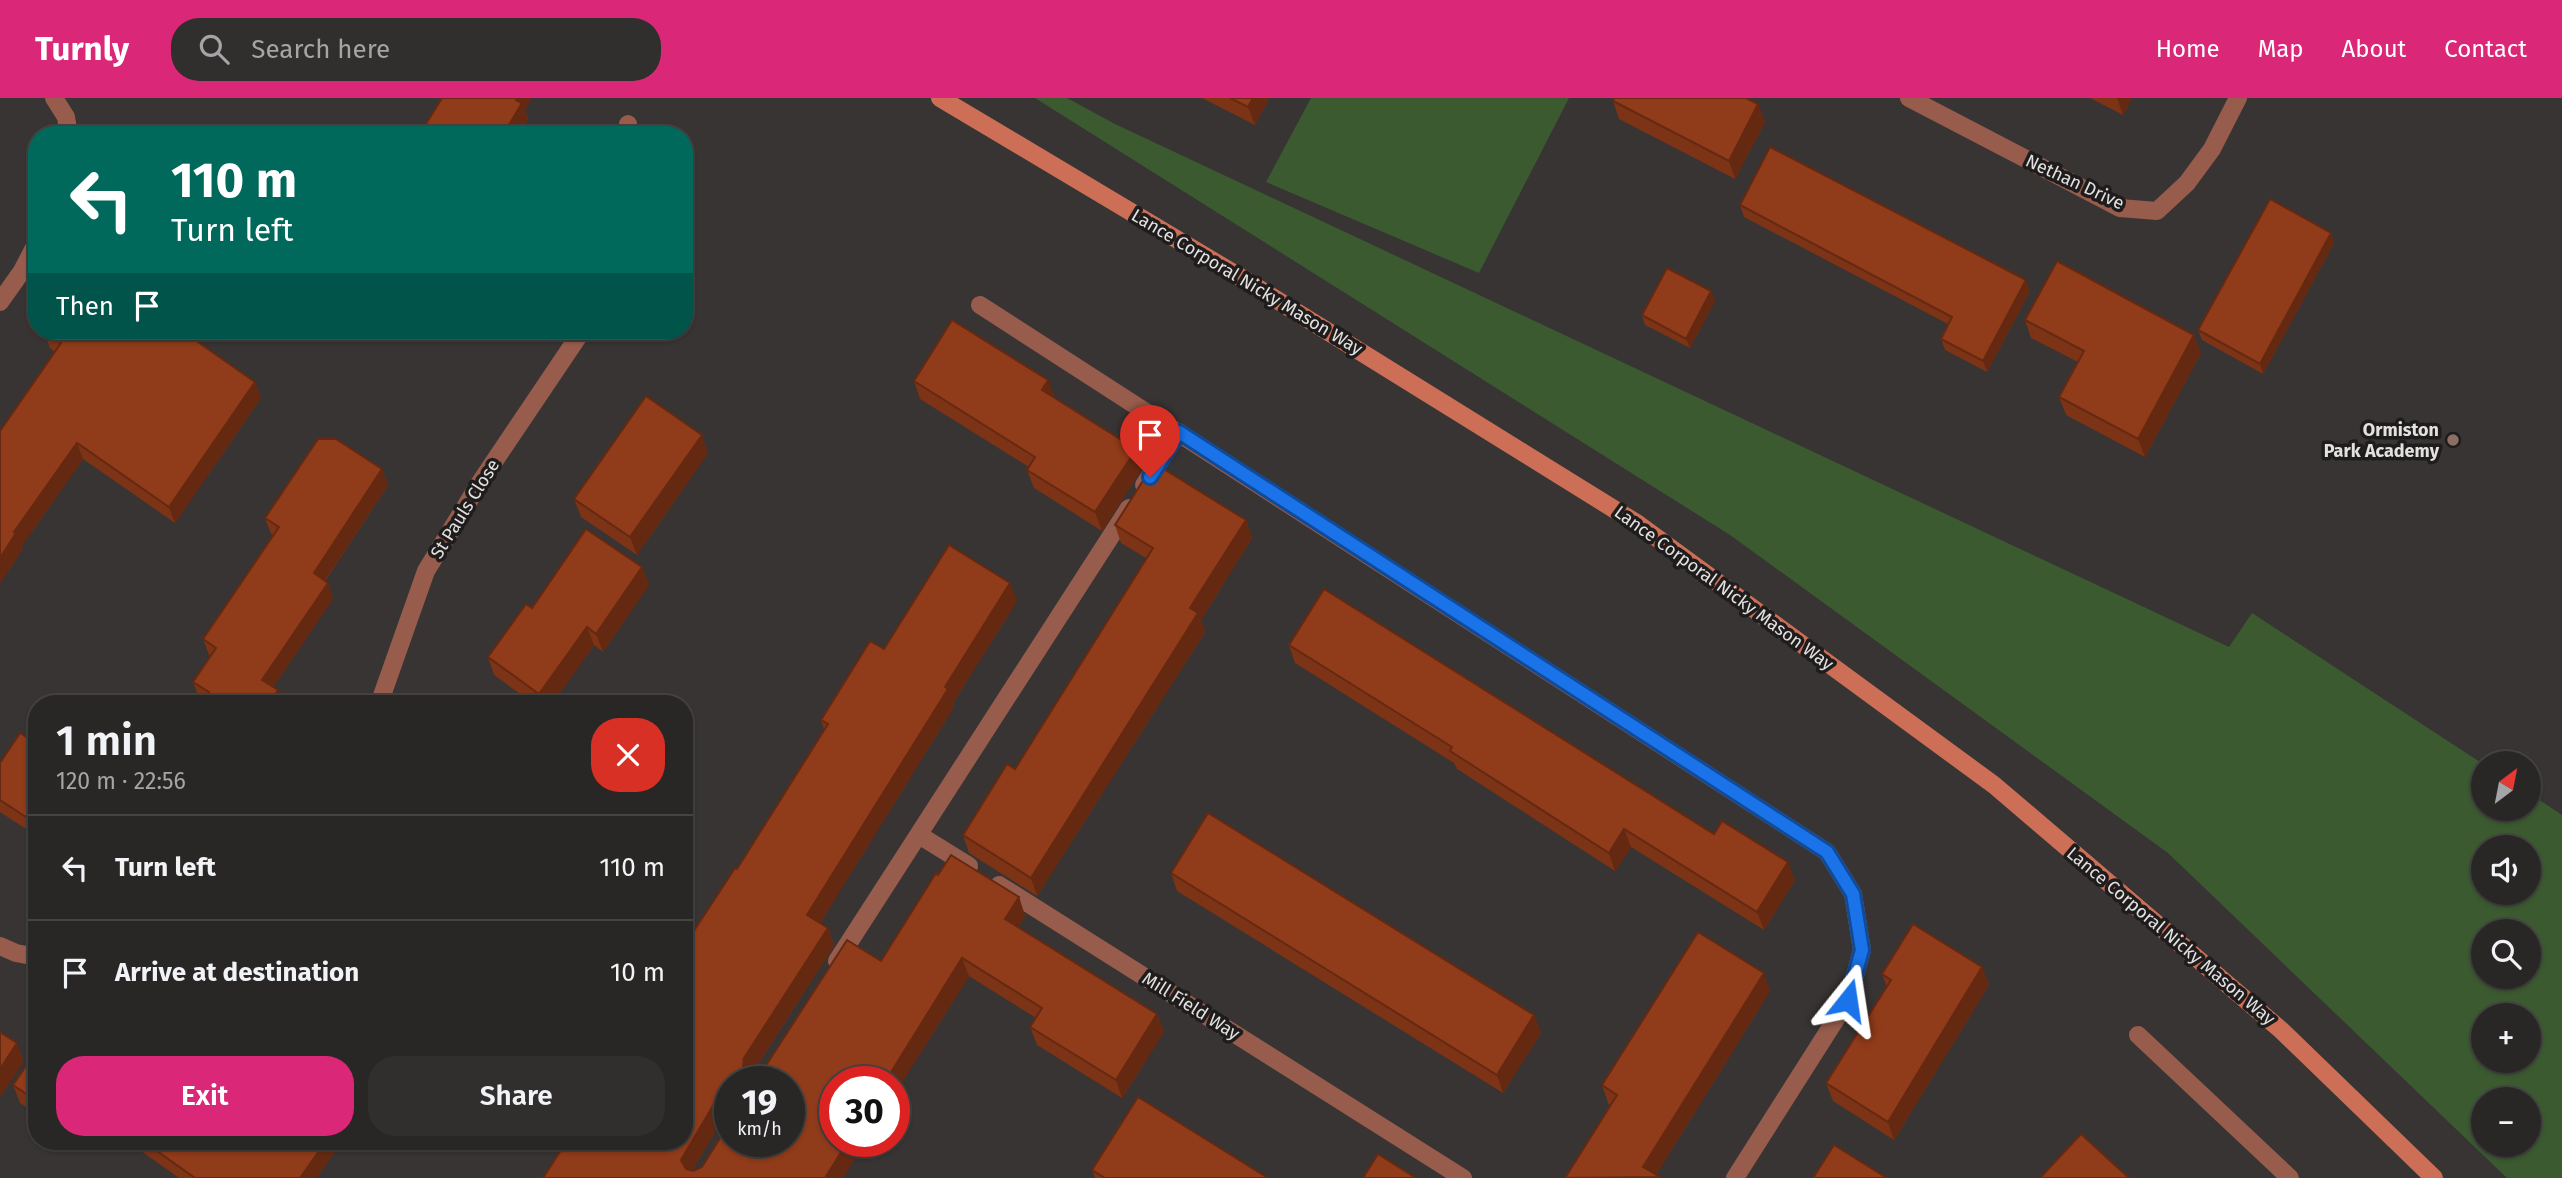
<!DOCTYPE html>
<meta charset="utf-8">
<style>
:root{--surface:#292726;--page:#312f2e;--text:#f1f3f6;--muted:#a5a5a7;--line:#454443;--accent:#db2777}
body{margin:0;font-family:"Fira Sans",sans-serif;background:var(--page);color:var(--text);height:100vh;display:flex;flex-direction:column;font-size:26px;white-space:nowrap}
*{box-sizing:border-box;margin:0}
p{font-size:23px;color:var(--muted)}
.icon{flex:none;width:38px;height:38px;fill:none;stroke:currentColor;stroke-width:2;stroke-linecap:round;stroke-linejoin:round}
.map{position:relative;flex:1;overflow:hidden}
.side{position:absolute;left:28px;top:597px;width:665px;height:455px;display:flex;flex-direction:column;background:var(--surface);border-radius:28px;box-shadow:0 2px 5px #0004,0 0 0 2px var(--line)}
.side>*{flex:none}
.top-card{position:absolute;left:28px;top:28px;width:665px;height:214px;border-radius:28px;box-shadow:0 2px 5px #0004,0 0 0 2px var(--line);background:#00695c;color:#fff;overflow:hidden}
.needle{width:46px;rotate:32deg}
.tools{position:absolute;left:2471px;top:653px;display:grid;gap:14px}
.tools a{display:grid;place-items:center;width:70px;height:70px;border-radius:50%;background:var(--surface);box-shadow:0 2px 5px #0004,0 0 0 2px var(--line);font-size:35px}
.speed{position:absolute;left:714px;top:968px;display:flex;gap:14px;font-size:35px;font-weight:700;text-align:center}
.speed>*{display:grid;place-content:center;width:91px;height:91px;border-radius:50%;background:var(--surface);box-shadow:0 2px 5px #0004,0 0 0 2px var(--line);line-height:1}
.speed small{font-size:18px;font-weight:400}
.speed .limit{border:10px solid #d22;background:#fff;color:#111}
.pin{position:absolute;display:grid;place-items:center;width:60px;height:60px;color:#fff;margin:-72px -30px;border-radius:50% 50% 50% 0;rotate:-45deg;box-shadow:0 0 7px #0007}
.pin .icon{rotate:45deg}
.me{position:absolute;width:77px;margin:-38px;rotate:15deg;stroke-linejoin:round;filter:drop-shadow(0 0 5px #0008)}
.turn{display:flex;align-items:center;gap:24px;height:147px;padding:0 28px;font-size:32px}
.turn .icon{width:91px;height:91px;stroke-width:2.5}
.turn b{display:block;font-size:49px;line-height:60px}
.then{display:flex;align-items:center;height:66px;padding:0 28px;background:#0003;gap:14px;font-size:26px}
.round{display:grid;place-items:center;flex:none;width:74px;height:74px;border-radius:28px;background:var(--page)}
.overview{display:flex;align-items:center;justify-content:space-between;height:119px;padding:0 28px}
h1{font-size:42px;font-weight:600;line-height:52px}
.action{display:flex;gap:14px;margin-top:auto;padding:14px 28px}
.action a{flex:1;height:80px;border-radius:28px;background:var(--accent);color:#fff;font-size:28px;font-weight:600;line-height:80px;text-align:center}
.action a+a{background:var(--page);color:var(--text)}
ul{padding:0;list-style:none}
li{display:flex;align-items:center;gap:21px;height:105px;padding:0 28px;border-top:2px solid var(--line)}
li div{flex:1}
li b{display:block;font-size:26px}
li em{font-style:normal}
header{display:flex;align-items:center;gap:42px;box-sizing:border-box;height:98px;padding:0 35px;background:var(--accent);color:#fff}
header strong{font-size:33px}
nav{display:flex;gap:38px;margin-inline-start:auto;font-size:24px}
.search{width:490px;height:63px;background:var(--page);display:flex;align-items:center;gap:18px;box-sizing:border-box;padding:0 24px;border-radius:28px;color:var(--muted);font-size:26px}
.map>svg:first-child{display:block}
.green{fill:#3b5a30;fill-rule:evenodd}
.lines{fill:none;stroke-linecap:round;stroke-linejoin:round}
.street{stroke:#975c4c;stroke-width:18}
.secondary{stroke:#cd6f56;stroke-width:18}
.wall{fill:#7c3316;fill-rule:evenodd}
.shaded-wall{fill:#652912}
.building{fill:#903b19;stroke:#652912;stroke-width:2;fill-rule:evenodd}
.route-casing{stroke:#114b97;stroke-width:18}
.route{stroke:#1a73e8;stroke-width:12}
.education-dot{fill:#8d6e63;stroke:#1e1c1c;stroke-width:2.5}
.labels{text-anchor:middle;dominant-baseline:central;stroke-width:7;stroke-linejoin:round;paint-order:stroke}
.street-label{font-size:18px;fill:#e3e1e0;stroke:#1e1c1c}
.poi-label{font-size:18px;font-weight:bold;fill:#e3e1e0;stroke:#1e1c1c;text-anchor:end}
</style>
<header>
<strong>Turnly</strong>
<div class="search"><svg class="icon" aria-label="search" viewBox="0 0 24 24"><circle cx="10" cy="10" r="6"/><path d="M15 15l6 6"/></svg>Search here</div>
<nav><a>Home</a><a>Map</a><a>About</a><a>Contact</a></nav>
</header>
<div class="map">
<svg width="2562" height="1080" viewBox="0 0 2562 1080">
<rect width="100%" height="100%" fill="#373433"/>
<g class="green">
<path d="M 1035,0 L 1067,0 L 1115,26 L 2229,549 L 2252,515 L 2483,666 L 2483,710 L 2529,710 L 2529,695 L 2562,717 L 2562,1080 L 2507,1080 L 2168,755 L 1730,437 ZM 2483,749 L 2529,749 L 2529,794 L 2483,794 ZM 2483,833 L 2529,833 L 2529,878 L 2483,878 ZM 2483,917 L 2529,917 L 2529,962 L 2483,962 ZM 2483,1001 L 2529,1001 L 2529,1046 L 2483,1046 Z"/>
<path d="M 1311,0 L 1569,0 L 1479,175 L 1266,84 Z"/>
</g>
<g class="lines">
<g class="street">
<path d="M 54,0 L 66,19 L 69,37"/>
<path d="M 1909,0 L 2120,110 L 2157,113 L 2187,85 L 2212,51 L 2238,0"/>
<path d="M 628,26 L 628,37"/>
<path d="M 0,204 L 22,173 L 37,144"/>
<path d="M 980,207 L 1827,754 L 1853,796 L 1862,852 L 1848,902 L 1735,1080"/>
<path d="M 1144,387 L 1179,334"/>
<path d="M 379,606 L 426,473 L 481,383 L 582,233"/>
<path d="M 919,737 L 969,768"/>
<path d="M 999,787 L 1463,1080"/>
<path d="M 0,848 L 16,855 L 37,859"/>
<path d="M 837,863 L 1129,410"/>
<path d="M 2138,937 L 2290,1080"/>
</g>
<path class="secondary" d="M 940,0 L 1240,179 L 1638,426 L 1994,687 L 2281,932 L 2434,1080"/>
</g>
<g class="wall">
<path d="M 1202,0 L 1269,0 L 1255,27 Z"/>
<path d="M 2090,0 L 2132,0 L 2123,17 Z"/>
<path d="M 1613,3 L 1758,6 L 1765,24 L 1735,81 L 1619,21 Z"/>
<path d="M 525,12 L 528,21 L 518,37 L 430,37 L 426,26 Z"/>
<path d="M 1740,107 L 2030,193 L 1987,274 L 1945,252 L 1941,241 L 1948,226 L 1744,119 Z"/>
<path d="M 2331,135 L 2334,145 L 2263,276 L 2202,242 L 2198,232 Z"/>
<path d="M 1711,193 L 1715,203 L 1690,250 L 1645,227 L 1642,217 Z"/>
<path d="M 2025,222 L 2194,237 L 2201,255 L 2145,359 L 2066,317 L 2059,299 L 2078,264 L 2031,240 Z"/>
<path d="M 44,234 L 255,284 L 261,300 L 175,425 L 83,361 L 21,449 L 22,452 L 0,485 L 0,333 L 55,254 L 50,250 Z"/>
<path d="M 914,283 L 1055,300 L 1135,353 L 1142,371 L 1102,433 L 1034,390 L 1027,372 L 1029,369 L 920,301 Z"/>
<path d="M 708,355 L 637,457 L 581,419 L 574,401 Z"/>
<path d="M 382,371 L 388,387 L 325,483 L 328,485 L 333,501 L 203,602 L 199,600 L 193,584 L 211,558 L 209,557 L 203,541 L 273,437 L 271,436 L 265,420 Z"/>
<path d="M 1246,422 L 1252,440 L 1201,522 L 1205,534 L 1037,798 L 969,755 L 963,737 L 1015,671 L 1146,460 L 1121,445 L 1115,427 Z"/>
<path d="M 642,469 L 649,487 L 603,554 L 594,547 L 552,606 L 534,606 L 494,577 L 488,559 L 532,510 Z"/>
<path d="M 1017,503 L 953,605 L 954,609 L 820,825 L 828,830 L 834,848 L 751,977 L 752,977 L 763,972 L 881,863 L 938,777 L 1019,799 L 1025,818 L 1018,829 L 1157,916 L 1164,934 L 1122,1000 L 1037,947 L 1030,929 L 1036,920 L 969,878 L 894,997 L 894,984 L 843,1080 L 543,1080 L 559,1054 L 558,1050 L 737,771 L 824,631 L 821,622 L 884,551 ZM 730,984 L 789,1043 L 692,1073 L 721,1024 L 730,1020 Z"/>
<path d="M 1289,547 L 1714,736 L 1795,782 L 1764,832 L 1631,749 L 1615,773 L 1457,671 L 1454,665 L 1295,565 Z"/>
<path d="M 37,646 L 37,728 L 32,735 L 0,714 L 0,665 Z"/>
<path d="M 1171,775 L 1534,917 L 1541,935 L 1503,995 L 1177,793 Z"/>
<path d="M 1982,869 L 1989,887 L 1894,1042 L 1833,1003 L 1826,985 L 1887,889 L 1882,876 Z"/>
<path d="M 1770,893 L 1656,1077 L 1565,1080 L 1610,1007 L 1608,1005 L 1602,987 Z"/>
<path d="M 37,952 L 37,1016 L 20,1005 L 13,987 Z"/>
<path d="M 127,1043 L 222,1043 L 230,1048 L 234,1043 L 343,1043 L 316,1080 L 179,1080 Z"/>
<path d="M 1092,1072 L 1268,1080 L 1095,1080 Z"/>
</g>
<g class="shaded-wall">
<path d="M 517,0 L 532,0 L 525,12 L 528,21 L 518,37 L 503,37 Z"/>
<path d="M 1253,0 L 1269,0 L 1255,27 L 1248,9 Z"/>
<path d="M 2117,0 L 2132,0 L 2123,17 Z"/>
<path d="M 1758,6 L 1765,24 L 1735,81 L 1729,63 Z"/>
<path d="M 2331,135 L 2334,145 L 2263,276 L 2260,266 Z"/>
<path d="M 2026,182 L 2030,193 L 1987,274 L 1983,263 Z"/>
<path d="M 1711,193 L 1715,203 L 1690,250 L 1686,241 Z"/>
<path d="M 2194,237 L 2201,255 L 2145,359 L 2138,341 Z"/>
<path d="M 1048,282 L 1055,300 L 1042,292 Z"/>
<path d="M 255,284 L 261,300 L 175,425 L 169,409 Z"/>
<path d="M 702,337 L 708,355 L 637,457 L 630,439 Z"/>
<path d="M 1123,343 L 1130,361 L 1135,353 L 1142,371 L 1102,433 L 1095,414 Z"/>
<path d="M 77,345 L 83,361 L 21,449 L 22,452 L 0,485 L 0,460 L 14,434 Z"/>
<path d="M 382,371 L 388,387 L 319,491 L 314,475 Z"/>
<path d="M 1246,422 L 1252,440 L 1201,522 L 1205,534 L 1037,798 L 1031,780 L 1190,510 Z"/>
<path d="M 642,469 L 649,487 L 603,554 L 596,536 Z"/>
<path d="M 328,485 L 333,501 L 268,597 L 262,582 Z"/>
<path d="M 1010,485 L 1017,503 L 953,605 L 954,609 L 814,835 L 807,817 L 945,589 Z"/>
<path d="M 587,529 L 594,547 L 552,606 L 542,606 L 539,596 Z"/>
<path d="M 278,592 L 282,606 L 269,606 Z"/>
<path d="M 31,712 L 37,726 L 32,735 L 26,719 Z"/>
<path d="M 1624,731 L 1631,749 L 1615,773 L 1609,755 Z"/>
<path d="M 1788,764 L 1795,782 L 1764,832 L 1757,814 Z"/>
<path d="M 1019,799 L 1025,818 L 1012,839 L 1005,821 Z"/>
<path d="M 828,830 L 834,848 L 750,978 L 743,970 L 744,960 Z"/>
<path d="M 962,860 L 969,878 L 894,997 L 894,984 L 885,984 Z"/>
<path d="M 1982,869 L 1989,887 L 1894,1042 L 1888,1024 Z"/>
<path d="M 1764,875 L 1770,893 L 1654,1080 L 1643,1069 Z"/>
<path d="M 1157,916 L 1164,934 L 1122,1000 L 1116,982 Z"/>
<path d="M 1534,917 L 1541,935 L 1503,995 L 1497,977 Z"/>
<path d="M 17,945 L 24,963 L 0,999 L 0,971 Z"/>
<path d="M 714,1006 L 721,1024 L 688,1080 L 681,1062 Z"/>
<path d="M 326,1043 L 343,1043 L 316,1080 L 300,1080 Z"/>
<path d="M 848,1043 L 866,1043 L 843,1080 L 825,1080 Z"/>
</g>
<g class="building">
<path d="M 442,0 L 517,0 L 516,2 L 522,5 L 503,37 L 444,37 L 426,26 Z"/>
<path d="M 1230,0 L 1253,0 L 1248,9 Z"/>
<path d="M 1614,0 L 1746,0 L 1758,6 L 1729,63 L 1613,3 Z"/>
<path d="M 1770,49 L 2026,182 L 1983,263 L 1941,241 L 1952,219 L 1740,107 Z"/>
<path d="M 2270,101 L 2331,135 L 2260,266 L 2198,232 Z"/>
<path d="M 2057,163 L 2194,237 L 2138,341 L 2059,299 L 2084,253 L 2025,222 Z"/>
<path d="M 1667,170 L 1711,193 L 1686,241 L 1642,217 Z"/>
<path d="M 952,222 L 1048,282 L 1042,292 L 1123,343 L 1122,345 L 1135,353 L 1095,414 L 1027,372 L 1035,359 L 914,283 Z"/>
<path d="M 45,233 L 182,233 L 255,284 L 169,409 L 77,345 L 14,434 L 16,435 L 0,460 L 0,333 L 61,245 L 44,234 Z"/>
<path d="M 646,298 L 702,337 L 630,439 L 574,401 Z"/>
<path d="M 318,341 L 336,341 L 382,371 L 314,475 L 328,485 L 262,582 L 278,592 L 269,606 L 201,606 L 209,594 L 193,584 L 216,550 L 203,541 L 279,429 L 265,420 Z"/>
<path d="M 1154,365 L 1246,422 L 1190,510 L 1198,515 L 1031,780 L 963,737 L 1007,666 L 1015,671 L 1153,450 L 1115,427 Z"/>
<path d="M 586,431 L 642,469 L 596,536 L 587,529 L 539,596 L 488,559 L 526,506 L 532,510 Z"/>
<path d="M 949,447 L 1010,485 L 945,589 L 948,591 L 807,817 L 828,830 L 744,960 L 743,970 L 752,977 L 763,972 L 847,842 L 881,863 L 936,775 L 938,777 L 951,757 L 1019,799 L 1005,821 L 1157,916 L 1116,982 L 1030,929 L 1042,910 L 962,860 L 885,984 L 835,984 L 835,1043 L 848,1043 L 825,1080 L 543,1080 L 561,1052 L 558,1050 L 562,1043 L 684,1043 L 684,848 L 735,770 L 737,771 L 828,626 L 821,622 L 870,543 L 884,551 ZM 730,984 L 789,984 L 789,1043 L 730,1043 L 730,1024 L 702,1069 L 693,1073 L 686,1071 L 681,1062 L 714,1006 L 723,1002 L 730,1004 Z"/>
<path d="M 1324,491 L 1714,736 L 1722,723 L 1788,764 L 1757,814 L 1624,731 L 1609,755 L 1450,653 L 1452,649 L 1289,547 Z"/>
<path d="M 513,598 L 524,606 L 507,606 Z"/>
<path d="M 20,635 L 37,646 L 37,715 L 31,712 L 26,719 L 0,702 L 0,665 Z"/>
<path d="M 1208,715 L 1534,917 L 1497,977 L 1171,775 Z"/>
<path d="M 1913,826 L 1982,869 L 1888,1024 L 1826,985 L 1891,882 L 1882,876 Z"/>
<path d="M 1698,834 L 1764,875 L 1643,1069 L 1660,1079 L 1565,1080 L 1617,997 L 1602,987 Z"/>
<path d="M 0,934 L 17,945 L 0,971 Z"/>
<path d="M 37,952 L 37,1003 L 13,987 Z"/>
<path d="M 1138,999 L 1268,1080 L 1105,1080 L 1092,1072 Z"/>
<path d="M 2081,1036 L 2129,1080 L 2040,1080 Z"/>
<path d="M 143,1043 L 222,1043 L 230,1048 L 234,1043 L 326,1043 L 300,1080 L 195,1080 Z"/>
<path d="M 1834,1047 L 1887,1080 L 1813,1080 Z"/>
<path d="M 1378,1056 L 1416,1080 L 1363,1080 Z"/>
</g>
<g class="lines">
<g class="route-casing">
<path id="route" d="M 1150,379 L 1179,334 L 1827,754 L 1853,796 L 1862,852 L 1848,902"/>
</g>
<use href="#route" class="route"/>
</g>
<circle class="education-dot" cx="2453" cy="342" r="7"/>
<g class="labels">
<g class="street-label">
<text transform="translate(2075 84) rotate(25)">Nethan Drive</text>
<text transform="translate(1247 184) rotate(31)">Lance Corporal Nicky Mason Way</text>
<text transform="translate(465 411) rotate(-58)">St Pauls Close</text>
<text transform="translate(1724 490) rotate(36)">Lance Corporal Nicky Mason Way</text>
<text transform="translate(2171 838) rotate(40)">Lance Corporal Nicky Mason Way</text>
<text transform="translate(1191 908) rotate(32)">Mill Field Way</text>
</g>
<g class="poi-label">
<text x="2439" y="332">Ormiston<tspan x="2439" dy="21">Park Academy</tspan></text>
</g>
</g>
</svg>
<div class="tools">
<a><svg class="needle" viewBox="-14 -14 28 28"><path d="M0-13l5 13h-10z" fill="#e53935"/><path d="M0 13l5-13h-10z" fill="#a5a5a7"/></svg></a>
<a><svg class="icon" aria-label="sound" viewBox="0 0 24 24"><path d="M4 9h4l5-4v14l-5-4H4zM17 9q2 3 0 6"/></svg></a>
<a><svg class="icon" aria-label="search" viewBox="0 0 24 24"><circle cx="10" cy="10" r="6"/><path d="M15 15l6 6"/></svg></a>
<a>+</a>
<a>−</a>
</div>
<div class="speed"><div>19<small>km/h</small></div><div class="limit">30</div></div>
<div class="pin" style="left:1150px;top:379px;background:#d93025"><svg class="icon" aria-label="arrive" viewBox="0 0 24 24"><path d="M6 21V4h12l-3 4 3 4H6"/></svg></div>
<svg class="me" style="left:1848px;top:902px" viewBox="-20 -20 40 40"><path d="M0-17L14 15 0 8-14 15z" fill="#1a73e8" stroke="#fff" stroke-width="4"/></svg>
<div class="top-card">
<div class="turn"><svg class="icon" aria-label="left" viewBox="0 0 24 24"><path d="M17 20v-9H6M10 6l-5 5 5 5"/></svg><div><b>110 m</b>Turn left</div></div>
<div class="then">Then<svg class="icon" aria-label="arrive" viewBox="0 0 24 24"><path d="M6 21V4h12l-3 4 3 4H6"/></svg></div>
</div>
<section class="side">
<div class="overview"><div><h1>1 min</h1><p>120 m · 22:56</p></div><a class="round" style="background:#d93025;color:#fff"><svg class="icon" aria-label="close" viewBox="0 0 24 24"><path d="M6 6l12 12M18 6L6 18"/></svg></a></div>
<ul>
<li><svg class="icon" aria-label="left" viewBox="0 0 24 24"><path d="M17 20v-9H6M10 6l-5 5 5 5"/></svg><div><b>Turn left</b></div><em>110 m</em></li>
<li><svg class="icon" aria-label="arrive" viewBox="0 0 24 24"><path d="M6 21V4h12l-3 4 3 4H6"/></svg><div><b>Arrive at destination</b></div><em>10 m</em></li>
</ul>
<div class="action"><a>Exit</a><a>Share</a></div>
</section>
</div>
